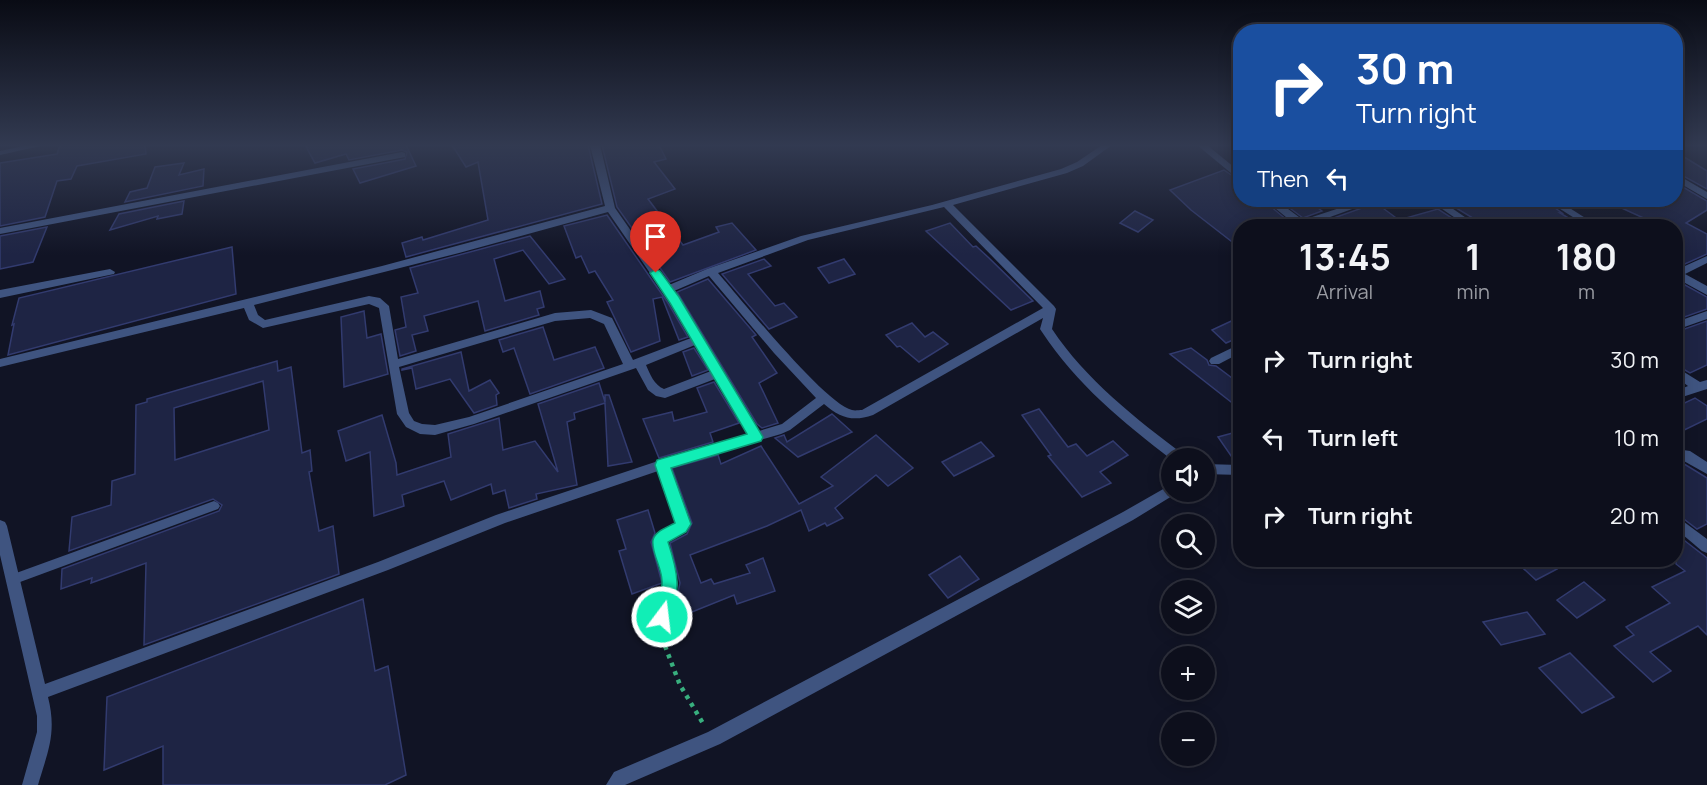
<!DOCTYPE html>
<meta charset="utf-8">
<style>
:root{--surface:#0d0f1c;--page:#1b1d29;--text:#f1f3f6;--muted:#9a9ca3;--line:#2d2f3b}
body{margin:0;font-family:Manrope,sans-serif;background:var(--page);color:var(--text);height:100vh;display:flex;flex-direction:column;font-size:22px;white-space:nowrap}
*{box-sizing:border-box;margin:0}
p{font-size:20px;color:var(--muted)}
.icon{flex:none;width:33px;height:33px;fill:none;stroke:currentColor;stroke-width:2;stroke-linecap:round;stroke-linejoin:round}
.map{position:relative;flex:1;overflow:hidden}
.details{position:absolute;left:1233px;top:219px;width:450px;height:348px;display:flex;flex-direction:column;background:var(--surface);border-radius:24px;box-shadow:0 3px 15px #0003,0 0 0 2px var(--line)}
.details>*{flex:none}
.hud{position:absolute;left:1233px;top:24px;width:450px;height:183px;border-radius:24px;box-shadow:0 3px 15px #0003,0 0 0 2px var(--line);background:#1a4fa0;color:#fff;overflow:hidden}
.tools{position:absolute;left:1161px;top:448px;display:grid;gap:12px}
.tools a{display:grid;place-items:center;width:54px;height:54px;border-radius:50%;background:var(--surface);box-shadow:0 3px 15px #0003,0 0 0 2px var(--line);font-size:30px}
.pin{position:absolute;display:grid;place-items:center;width:51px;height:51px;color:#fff;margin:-62px -26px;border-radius:50% 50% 50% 0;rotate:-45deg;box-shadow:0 0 6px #0007}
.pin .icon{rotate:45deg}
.me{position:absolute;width:66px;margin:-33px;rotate:15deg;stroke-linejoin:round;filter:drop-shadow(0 0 4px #0008)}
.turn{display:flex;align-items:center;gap:21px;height:126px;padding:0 24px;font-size:27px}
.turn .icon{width:78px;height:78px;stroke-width:2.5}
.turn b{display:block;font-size:42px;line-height:51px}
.then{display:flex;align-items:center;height:57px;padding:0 24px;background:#0003;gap:12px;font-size:22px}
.eta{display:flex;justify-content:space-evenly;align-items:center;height:102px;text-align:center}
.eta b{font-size:36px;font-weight:700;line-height:42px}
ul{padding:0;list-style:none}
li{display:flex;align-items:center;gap:18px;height:78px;padding:0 24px}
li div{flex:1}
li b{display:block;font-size:22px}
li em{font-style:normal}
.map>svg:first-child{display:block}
.building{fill:#1e2444;stroke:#323b6f;stroke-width:1.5;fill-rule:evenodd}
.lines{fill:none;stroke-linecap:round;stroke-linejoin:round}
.path{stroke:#38af7e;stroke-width:4.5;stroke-dasharray:4 5;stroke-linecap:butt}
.service{fill:#3f5480;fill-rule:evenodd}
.minor{fill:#3f5480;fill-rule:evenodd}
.route{fill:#11eeb6;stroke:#0b9b76;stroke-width:1.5}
</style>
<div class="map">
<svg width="1707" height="785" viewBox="0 0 1707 785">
<rect width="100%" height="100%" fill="#111425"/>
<g class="building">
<path d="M 60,145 L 145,145 L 146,154 L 77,166 L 71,179 L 57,181 L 45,217 L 0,226 L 0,163 L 57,154 Z"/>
<path d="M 305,145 L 406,145 L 416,166 L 360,183 L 353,169 L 405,159 L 407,152 L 402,150 L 349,160 L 346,154 L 315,163 Z"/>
<path d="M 452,145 L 588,145 L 602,204 L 406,257 L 402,243 L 422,237 L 423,240 L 488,220 L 478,162 L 466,167 Z"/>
<path d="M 602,145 L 659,145 L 666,159 L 654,162 L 675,189 L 648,199 L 683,245 L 719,232 L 716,227 L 732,223 L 756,250 L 670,282 L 617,207 Z"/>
<path d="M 1676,152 L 1707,171 L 1707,189 L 1676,172 Z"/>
<path d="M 184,163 L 179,175 L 204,169 L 203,186 L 125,202 L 130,192 L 147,188 L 155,167 Z"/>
<path d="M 1224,170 L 1240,181 L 1240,200 L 1263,200 L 1294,226 L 1240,226 L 1240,248 L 1191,210 L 1170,190 Z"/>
<path d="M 1676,183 L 1707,201 L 1707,210 L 1686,223 L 1707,234 L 1707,254 L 1676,268 L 1676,226 L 1661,226 L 1604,200 L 1676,200 Z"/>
<path d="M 1279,200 L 1307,200 L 1322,211 L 1303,218 Z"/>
<path d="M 1487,200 L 1508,200 L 1516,205 L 1534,200 L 1544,200 L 1562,213 L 1560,213 L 1582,226 L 1486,226 L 1451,205 L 1464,201 L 1466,207 Z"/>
<path d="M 184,201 L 182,214 L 157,219 L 158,216 L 110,230 L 119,214 Z"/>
<path d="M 1376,203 L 1399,220 L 1438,209 L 1452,218 L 1431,226 L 1311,226 Z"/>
<path d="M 1135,211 L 1153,220 L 1138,232 L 1120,223 Z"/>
<path d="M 607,215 L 668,303 L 688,337 L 679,340 L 662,297 L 653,299 L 660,341 L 631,352 L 607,302 L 613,300 L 595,271 L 589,273 L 581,256 L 576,258 L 564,226 Z"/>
<path d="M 950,223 L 973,247 L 976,246 L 989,258 L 1033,301 L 1011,310 L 926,231 Z"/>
<path d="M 47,227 L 33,262 L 0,269 L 0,236 Z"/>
<path d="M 530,236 L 565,279 L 549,284 L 523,250 L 494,259 L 505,301 L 540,291 L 544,307 L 537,309 L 539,315 L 485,331 L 478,301 L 424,316 L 428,331 L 412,335 L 416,351 L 400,356 L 395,330 L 406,327 L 401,297 L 418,293 L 410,268 Z"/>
<path d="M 232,247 L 236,294 L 8,355 L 14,324 L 12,325 L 19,298 Z"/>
<path d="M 764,259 L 771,266 L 748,274 L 775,306 L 784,303 L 797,317 L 769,329 L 722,274 Z"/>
<path d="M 844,259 L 855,274 L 829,283 L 818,268 Z"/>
<path d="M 708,279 L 756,335 L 752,337 L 777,373 L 759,383 L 778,423 L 762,428 L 757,424 L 677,292 Z"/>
<path d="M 1676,280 L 1707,297 L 1707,309 L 1676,320 Z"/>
<path d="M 364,311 L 367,338 L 381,334 L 388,374 L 344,387 L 341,317 Z"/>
<path d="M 1240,317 L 1240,337 L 1226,343 L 1212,330 Z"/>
<path d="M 1707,321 L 1707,365 L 1690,373 L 1676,365 L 1676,332 Z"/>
<path d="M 912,323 L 925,337 L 933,332 L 948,344 L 919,362 L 900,346 L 897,347 L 886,335 Z"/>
<path d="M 543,327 L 554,360 L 595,347 L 604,368 L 530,394 L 514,348 L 503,352 L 499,340 Z"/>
<path d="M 694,348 L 708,370 L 692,376 L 683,352 Z"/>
<path d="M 1191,348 L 1207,360 L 1209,365 L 1216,366 L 1240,384 L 1240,409 L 1170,354 Z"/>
<path d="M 461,352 L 469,391 L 490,380 L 499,393 L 496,395 L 497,405 L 474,413 L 450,379 L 416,389 L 412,368 L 402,370 L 402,369 Z"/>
<path d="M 277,361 L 278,371 L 291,367 L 302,453 L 310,450 L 312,471 L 309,472 L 319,531 L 333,526 L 339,574 L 144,645 L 146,563 L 91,583 L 92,578 L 61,589 L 62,569 L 219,511 L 222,505 L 213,499 L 69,551 L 72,517 L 111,505 L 112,481 L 135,474 L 136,405 L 147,402 L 147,399 ZM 263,381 L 269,430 L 175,460 L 174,408 Z"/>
<path d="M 714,382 L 739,423 L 710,433 L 713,442 L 659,458 L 643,419 L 672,412 L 674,421 L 707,412 L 697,388 Z"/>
<path d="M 599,383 L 605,402 L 605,395 L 609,395 L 632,462 L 608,466 L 605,403 L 574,413 L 575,419 L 567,422 L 577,485 L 536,494 L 537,499 L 509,508 L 505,490 L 493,494 L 491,484 L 451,500 L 444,481 L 402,495 L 404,506 L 374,516 L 370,452 L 346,461 L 338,431 L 382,415 L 396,463 L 397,475 L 451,457 L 448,434 L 499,418 L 503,450 L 535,441 L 558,472 L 538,404 Z"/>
<path d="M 1695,398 L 1707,406 L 1707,419 L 1676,434 L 1676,407 Z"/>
<path d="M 1039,409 L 1068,447 L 1076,444 L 1087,456 L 1113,441 L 1128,455 L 1100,472 L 1111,483 L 1082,497 L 1048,456 L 1051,455 L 1022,415 Z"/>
<path d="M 832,414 L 852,432 L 798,457 L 775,438 L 784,435 L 787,442 Z"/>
<path d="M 1240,431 L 1240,463 L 1236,463 L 1218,437 Z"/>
<path d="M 876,435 L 913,468 L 888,486 L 876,475 L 835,508 L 843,518 L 827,526 L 825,523 L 809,531 L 801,510 L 767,526 L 690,555 L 701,583 L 711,579 L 714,584 L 750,573 L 746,565 L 763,558 L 775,591 L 737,604 L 734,595 L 682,616 L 676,602 L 680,583 L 670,543 L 687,534 L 692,523 L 672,468 L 718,455 L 721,464 L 761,446 L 799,504 L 833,486 L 821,477 Z"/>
<path d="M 981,442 L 994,456 L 954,476 L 942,462 Z"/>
<path d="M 1676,461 L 1681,462 L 1707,478 L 1707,524 L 1697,529 L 1676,513 Z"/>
<path d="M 648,510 L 655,533 L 651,542 L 662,583 L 632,594 L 619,551 L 626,549 L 617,520 Z"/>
<path d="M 1676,534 L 1707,558 L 1707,635 L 1698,626 L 1650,652 L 1671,671 L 1653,682 L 1614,646 L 1634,635 L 1626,627 L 1670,603 L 1652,587 L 1685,571 L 1676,564 Z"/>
<path d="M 960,556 L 979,579 L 948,598 L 929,575 Z"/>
<path d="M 1514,560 L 1547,560 L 1557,569 L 1536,580 Z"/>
<path d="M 1584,582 L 1605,600 L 1577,618 L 1557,600 Z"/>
<path d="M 363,599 L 375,671 L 388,666 L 406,775 L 385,785 L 163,785 L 163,746 L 104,770 L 107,697 Z"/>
<path d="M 1527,612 L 1545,634 L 1501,645 L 1483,622 Z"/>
<path d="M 1570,653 L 1614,697 L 1582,713 L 1539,668 Z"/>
</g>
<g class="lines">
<path class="path" d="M 665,646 L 680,685 L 704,725"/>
<g class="service">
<path d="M 28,145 L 45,145 L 0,155 L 0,151 Z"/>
<path d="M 214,501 L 218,503 L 220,506 L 218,509 L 12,585 L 8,584 L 6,580 L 8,576 Z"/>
</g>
<g class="minor">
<path d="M 590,145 L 600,145 L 615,208 L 669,285 L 707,269 L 801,236 L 932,205 L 1061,169 L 1077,162 L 1102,145 L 1112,145 L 1083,166 L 1067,173 L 953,205 L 1054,306 L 1056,309 L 1052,329 C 1086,380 1135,418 1184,455 L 1185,459 L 1172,460 C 1123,422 1076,384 1042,332 L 1040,329 L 1043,318 L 873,415 C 853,422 840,418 824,404 L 790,430 L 781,434 L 669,467 L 690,524 L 686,532 L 667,542 L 678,584 L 665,636 L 660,638 L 655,636 L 653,631 L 664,584 L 653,541 L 657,534 L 676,524 L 658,471 L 505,523 L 388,570 L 48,697 C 57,733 48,751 38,785 L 22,785 L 37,732 L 37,716 L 0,555 L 0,520 L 5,522 L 7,526 L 45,684 L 378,562 L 496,515 L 682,453 L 748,434 L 715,379 L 665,398 L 656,396 L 648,390 L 636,368 L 474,424 L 435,435 L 420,434 L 406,427 L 397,414 L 379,308 L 369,304 L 263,328 L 249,320 L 244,308 L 0,367 L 0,359 L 382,266 L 605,206 ZM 944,207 L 1043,308 L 862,410 C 859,410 855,411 852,410 C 825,404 741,299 718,273 L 808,240 ZM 608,212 L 670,302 L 691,338 L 633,360 L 612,318 L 591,310 L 555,313 L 398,359 L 389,306 L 380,298 L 369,296 L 265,320 L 258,315 L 254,305 L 459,253 ZM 709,276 L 774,353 L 816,398 L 782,424 L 759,431 L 674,291 ZM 590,318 L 604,324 L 623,364 L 469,417 L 435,425 L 422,424 L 414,421 L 409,413 L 399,367 L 555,321 ZM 695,345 L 711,371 L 664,389 C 654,385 650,374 646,365 Z"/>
<path d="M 1197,145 L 1207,145 L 1240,172 L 1240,179 L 1237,178 Z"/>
<path d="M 402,152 L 405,153 L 405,157 L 0,234 L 0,228 Z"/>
<path d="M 1676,174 L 1707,192 L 1707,199 L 1676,181 Z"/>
<path d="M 1265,200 L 1276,200 L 1303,220 L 1364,200 L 1377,200 L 1308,225 L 1309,226 L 1297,226 Z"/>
<path d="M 1429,200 L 1440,200 L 1478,226 L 1467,226 Z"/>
<path d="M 1546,200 L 1557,200 L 1598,226 L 1587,226 Z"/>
<path d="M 1707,256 L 1707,263 L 1685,274 L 1707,286 L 1707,295 L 1676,278 L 1676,270 Z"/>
<path d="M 110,269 L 115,272 L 114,274 L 0,298 L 0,290 Z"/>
<path d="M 1707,311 L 1707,319 L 1676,330 L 1676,322 Z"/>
<path d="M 1240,344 L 1240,353 L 1219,364 L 1211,364 L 1209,361 L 1211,358 Z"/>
<path d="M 1676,367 L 1700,382 L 1707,380 L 1707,389 L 1676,399 L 1676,391 L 1688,386 L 1676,377 Z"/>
<path d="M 1676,449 L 1690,451 L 1707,462 L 1707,474 L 1682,460 L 1676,459 Z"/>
<path d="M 1204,464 L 1240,465 L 1240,475 L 1204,474 Z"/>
<path d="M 1172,484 L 1172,492 L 1177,493 L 1133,520 L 720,744 L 625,785 L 606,785 L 614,772 L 708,732 L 1123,512 Z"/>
<path d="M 1676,516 L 1707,539 L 1707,553 L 1702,551 L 1676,529 Z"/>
</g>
</g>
<linearGradient id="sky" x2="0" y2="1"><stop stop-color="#090b14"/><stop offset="0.57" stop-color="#323a51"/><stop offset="1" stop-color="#323a51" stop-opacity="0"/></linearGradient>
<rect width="1707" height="255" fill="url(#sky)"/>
<path class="route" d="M 656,269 L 660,271 L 679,297 L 763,437 L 761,441 L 671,468 L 691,524 L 686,532 L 668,542 C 678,572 682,592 668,622 L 662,624 L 656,622 C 651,610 663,594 662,581 C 662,568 651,552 653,540 C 655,531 668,527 675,523 L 655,465 L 657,460 L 747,434 L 670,303 L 650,273 Z"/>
</svg>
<div class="tools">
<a><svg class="icon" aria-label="sound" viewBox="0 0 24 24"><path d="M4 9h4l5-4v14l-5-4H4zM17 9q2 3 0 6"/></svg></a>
<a><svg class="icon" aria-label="search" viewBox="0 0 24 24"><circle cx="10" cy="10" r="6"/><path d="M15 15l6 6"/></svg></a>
<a><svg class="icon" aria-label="layers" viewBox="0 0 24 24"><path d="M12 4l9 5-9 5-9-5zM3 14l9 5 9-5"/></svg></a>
<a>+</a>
<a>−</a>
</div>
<div class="pin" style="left:656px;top:273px;background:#d93025"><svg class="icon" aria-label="arrive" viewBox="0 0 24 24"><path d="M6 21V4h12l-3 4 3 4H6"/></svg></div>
<svg class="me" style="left:662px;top:617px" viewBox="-20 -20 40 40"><circle r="17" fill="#11eeb6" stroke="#fff" stroke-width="3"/><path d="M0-11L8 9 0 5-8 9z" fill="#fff"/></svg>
<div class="hud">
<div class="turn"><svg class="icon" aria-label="right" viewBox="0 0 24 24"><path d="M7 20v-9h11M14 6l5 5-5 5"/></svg><div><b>30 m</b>Turn right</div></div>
<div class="then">Then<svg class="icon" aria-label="left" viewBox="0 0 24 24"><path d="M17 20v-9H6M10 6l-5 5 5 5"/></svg></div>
</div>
<section class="details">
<div class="eta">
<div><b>13:45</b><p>Arrival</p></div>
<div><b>1</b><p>min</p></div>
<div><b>180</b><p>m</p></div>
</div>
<ul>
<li><svg class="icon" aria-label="right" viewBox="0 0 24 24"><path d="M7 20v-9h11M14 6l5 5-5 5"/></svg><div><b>Turn right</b></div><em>30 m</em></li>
<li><svg class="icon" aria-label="left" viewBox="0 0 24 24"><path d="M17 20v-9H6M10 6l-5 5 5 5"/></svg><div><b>Turn left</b></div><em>10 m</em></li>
<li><svg class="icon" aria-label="right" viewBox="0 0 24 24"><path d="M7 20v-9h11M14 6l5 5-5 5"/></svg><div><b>Turn right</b></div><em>20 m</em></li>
</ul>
</section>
</div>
